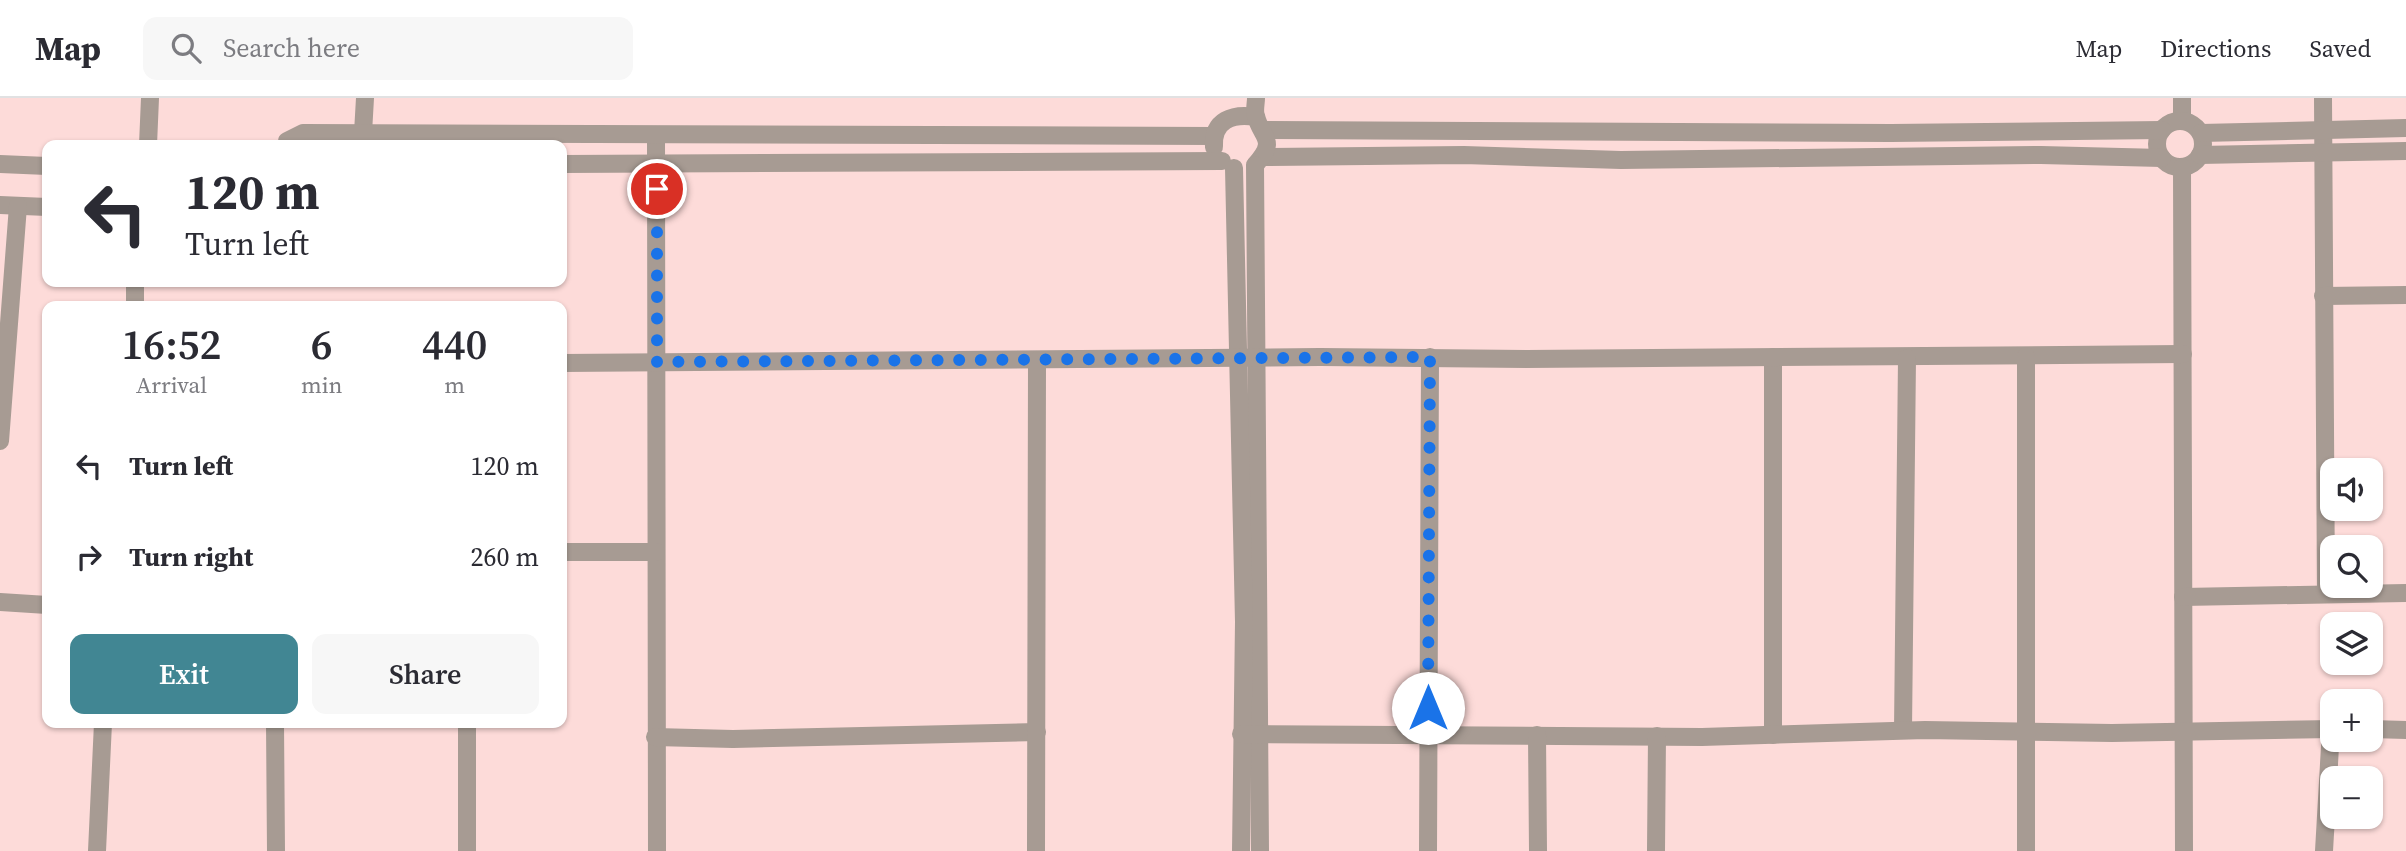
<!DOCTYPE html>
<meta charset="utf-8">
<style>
:root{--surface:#fff;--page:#f7f7f7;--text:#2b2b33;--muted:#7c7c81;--line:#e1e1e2;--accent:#418693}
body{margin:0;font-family:"Source Serif 4",serif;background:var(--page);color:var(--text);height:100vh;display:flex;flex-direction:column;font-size:26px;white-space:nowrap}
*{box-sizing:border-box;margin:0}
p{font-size:23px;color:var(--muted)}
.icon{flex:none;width:38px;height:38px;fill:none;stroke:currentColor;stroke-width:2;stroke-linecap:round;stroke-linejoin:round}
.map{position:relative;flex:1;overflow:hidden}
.sheet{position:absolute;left:42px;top:203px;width:525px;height:427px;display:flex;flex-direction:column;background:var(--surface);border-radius:14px;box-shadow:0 2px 5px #0004}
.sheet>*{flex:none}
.banner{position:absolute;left:42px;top:42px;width:525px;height:147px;border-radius:14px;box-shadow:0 2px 5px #0004;background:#fff;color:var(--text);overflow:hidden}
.buttons{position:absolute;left:2320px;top:360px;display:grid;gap:14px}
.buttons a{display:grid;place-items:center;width:63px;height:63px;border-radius:14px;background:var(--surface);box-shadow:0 2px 5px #0004;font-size:35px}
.pin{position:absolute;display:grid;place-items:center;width:60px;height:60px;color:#fff;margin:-30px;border:4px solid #fff;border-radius:50%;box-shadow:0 2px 7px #0007}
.me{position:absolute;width:77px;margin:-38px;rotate:0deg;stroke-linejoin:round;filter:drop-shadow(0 0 5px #0008)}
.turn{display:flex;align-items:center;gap:24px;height:147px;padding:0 28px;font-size:32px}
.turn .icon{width:91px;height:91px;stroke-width:2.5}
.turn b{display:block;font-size:49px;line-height:60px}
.eta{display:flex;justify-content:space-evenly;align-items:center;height:119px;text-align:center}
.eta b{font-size:42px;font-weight:600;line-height:49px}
.primary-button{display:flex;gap:14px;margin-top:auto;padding:14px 28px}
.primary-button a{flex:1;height:80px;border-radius:14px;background:var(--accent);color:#fff;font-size:28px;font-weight:600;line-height:80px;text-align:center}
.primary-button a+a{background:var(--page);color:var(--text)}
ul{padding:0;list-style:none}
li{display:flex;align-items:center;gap:21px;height:91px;padding:0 28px}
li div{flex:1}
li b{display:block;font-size:26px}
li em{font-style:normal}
header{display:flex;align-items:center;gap:42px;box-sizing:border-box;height:98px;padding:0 35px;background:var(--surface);border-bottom:2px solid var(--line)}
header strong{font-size:33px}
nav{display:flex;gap:38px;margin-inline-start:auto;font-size:24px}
.search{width:490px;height:63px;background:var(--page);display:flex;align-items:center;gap:18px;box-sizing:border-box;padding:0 24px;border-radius:14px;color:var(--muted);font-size:26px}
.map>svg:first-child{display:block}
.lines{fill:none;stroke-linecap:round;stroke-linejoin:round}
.minor{stroke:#a79b93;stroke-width:18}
.route{stroke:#1a73e8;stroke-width:12;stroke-dasharray:0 21.6}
</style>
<header>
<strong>Map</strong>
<div class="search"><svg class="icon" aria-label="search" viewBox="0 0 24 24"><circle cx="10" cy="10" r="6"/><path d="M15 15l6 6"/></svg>Search here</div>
<nav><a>Map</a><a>Directions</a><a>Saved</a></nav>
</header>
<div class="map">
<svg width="2406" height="753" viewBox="0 0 2406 753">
<rect width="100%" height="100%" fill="#fddbd9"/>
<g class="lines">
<g class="minor">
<path d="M 2323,0 L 2326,496"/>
<path d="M 2182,23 L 2182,0"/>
<circle cx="2180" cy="46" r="23"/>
<path d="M 1265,32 L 1891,35 L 2162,32"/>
<path d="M 363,35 L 365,0"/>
<path d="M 2201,35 L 2406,30"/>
<path d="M 656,38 L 657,753"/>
<path d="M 148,47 L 150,0"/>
<path d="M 287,47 L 287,43 L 303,35 L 1214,38"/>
<path d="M 1214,49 C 1212,22 1233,15 1256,19"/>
<path d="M 2200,57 L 2406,53"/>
<path d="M 1262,59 L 1464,57 L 1621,62 L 2041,57 L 2162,60"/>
<path d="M 0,66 L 47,68"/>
<path d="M 562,66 L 1222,63"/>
<path d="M 1256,66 C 1278,41 1261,40 1256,18 C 1254,13 1256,5 1256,0"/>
<path d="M 1255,67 L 1260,753"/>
<path d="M 2182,69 L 2184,753"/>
<path d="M 1234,70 L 1244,524 L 1241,753"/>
<path d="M 0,107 L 47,109"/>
<path d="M 2323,198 L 2406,197"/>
<path d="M 135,208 L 135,184"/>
<path d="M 1773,259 L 1773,637"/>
<path d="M 562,265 L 1320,259 L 1526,261 L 2183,256"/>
<path d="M 0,343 L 18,108"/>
<path d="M 562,454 L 656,454"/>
<path d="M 2183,499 L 2406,495"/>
<path d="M 0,504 L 47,507"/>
<path d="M 275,625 L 276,753"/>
<path d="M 467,625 L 467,753"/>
<path d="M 2371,631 L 2406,632"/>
<path d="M 1903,632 L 1907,260"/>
<path d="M 1241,636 L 1702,639 L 1925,632 L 2112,635 L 2333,631"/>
<path d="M 1537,637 L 1538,753"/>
<path d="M 655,639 L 733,641 L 1037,634"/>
<path d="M 97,753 L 103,625"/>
<path d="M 1036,753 L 1037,263"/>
<path d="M 1428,753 L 1430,259"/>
<path d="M 1656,753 L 1657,638"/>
<path d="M 2026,753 L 2026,258"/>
<path d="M 2324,753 L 2331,631"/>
</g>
</g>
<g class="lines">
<path class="route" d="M 657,91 L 657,264 L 1430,259 L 1428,610"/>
</g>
</svg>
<div class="buttons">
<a><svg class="icon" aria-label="sound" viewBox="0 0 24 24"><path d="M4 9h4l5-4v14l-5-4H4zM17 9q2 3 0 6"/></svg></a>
<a><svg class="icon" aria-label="search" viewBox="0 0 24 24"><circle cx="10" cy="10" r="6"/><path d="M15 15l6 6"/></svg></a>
<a><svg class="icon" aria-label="layers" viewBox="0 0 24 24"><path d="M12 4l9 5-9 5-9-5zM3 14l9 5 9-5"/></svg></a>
<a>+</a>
<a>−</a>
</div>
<div class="pin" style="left:657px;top:91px;background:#d93025"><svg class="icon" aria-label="arrive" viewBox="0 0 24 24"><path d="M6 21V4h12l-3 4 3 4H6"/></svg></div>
<svg class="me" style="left:1428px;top:610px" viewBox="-20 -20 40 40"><circle r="19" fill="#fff"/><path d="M0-13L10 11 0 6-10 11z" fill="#1a73e8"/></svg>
<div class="banner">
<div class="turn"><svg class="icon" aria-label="left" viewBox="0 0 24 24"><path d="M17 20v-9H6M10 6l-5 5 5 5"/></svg><div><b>120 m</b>Turn left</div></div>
</div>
<section class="sheet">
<div class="eta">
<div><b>16:52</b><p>Arrival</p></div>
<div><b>6</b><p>min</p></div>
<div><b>440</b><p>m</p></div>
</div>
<ul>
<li><svg class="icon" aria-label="left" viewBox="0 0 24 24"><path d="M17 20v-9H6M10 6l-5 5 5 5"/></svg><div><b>Turn left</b></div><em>120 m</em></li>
<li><svg class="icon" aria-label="right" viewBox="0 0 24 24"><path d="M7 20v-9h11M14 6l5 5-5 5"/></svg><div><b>Turn right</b></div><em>260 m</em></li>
</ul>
<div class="primary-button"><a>Exit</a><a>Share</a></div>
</section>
</div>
